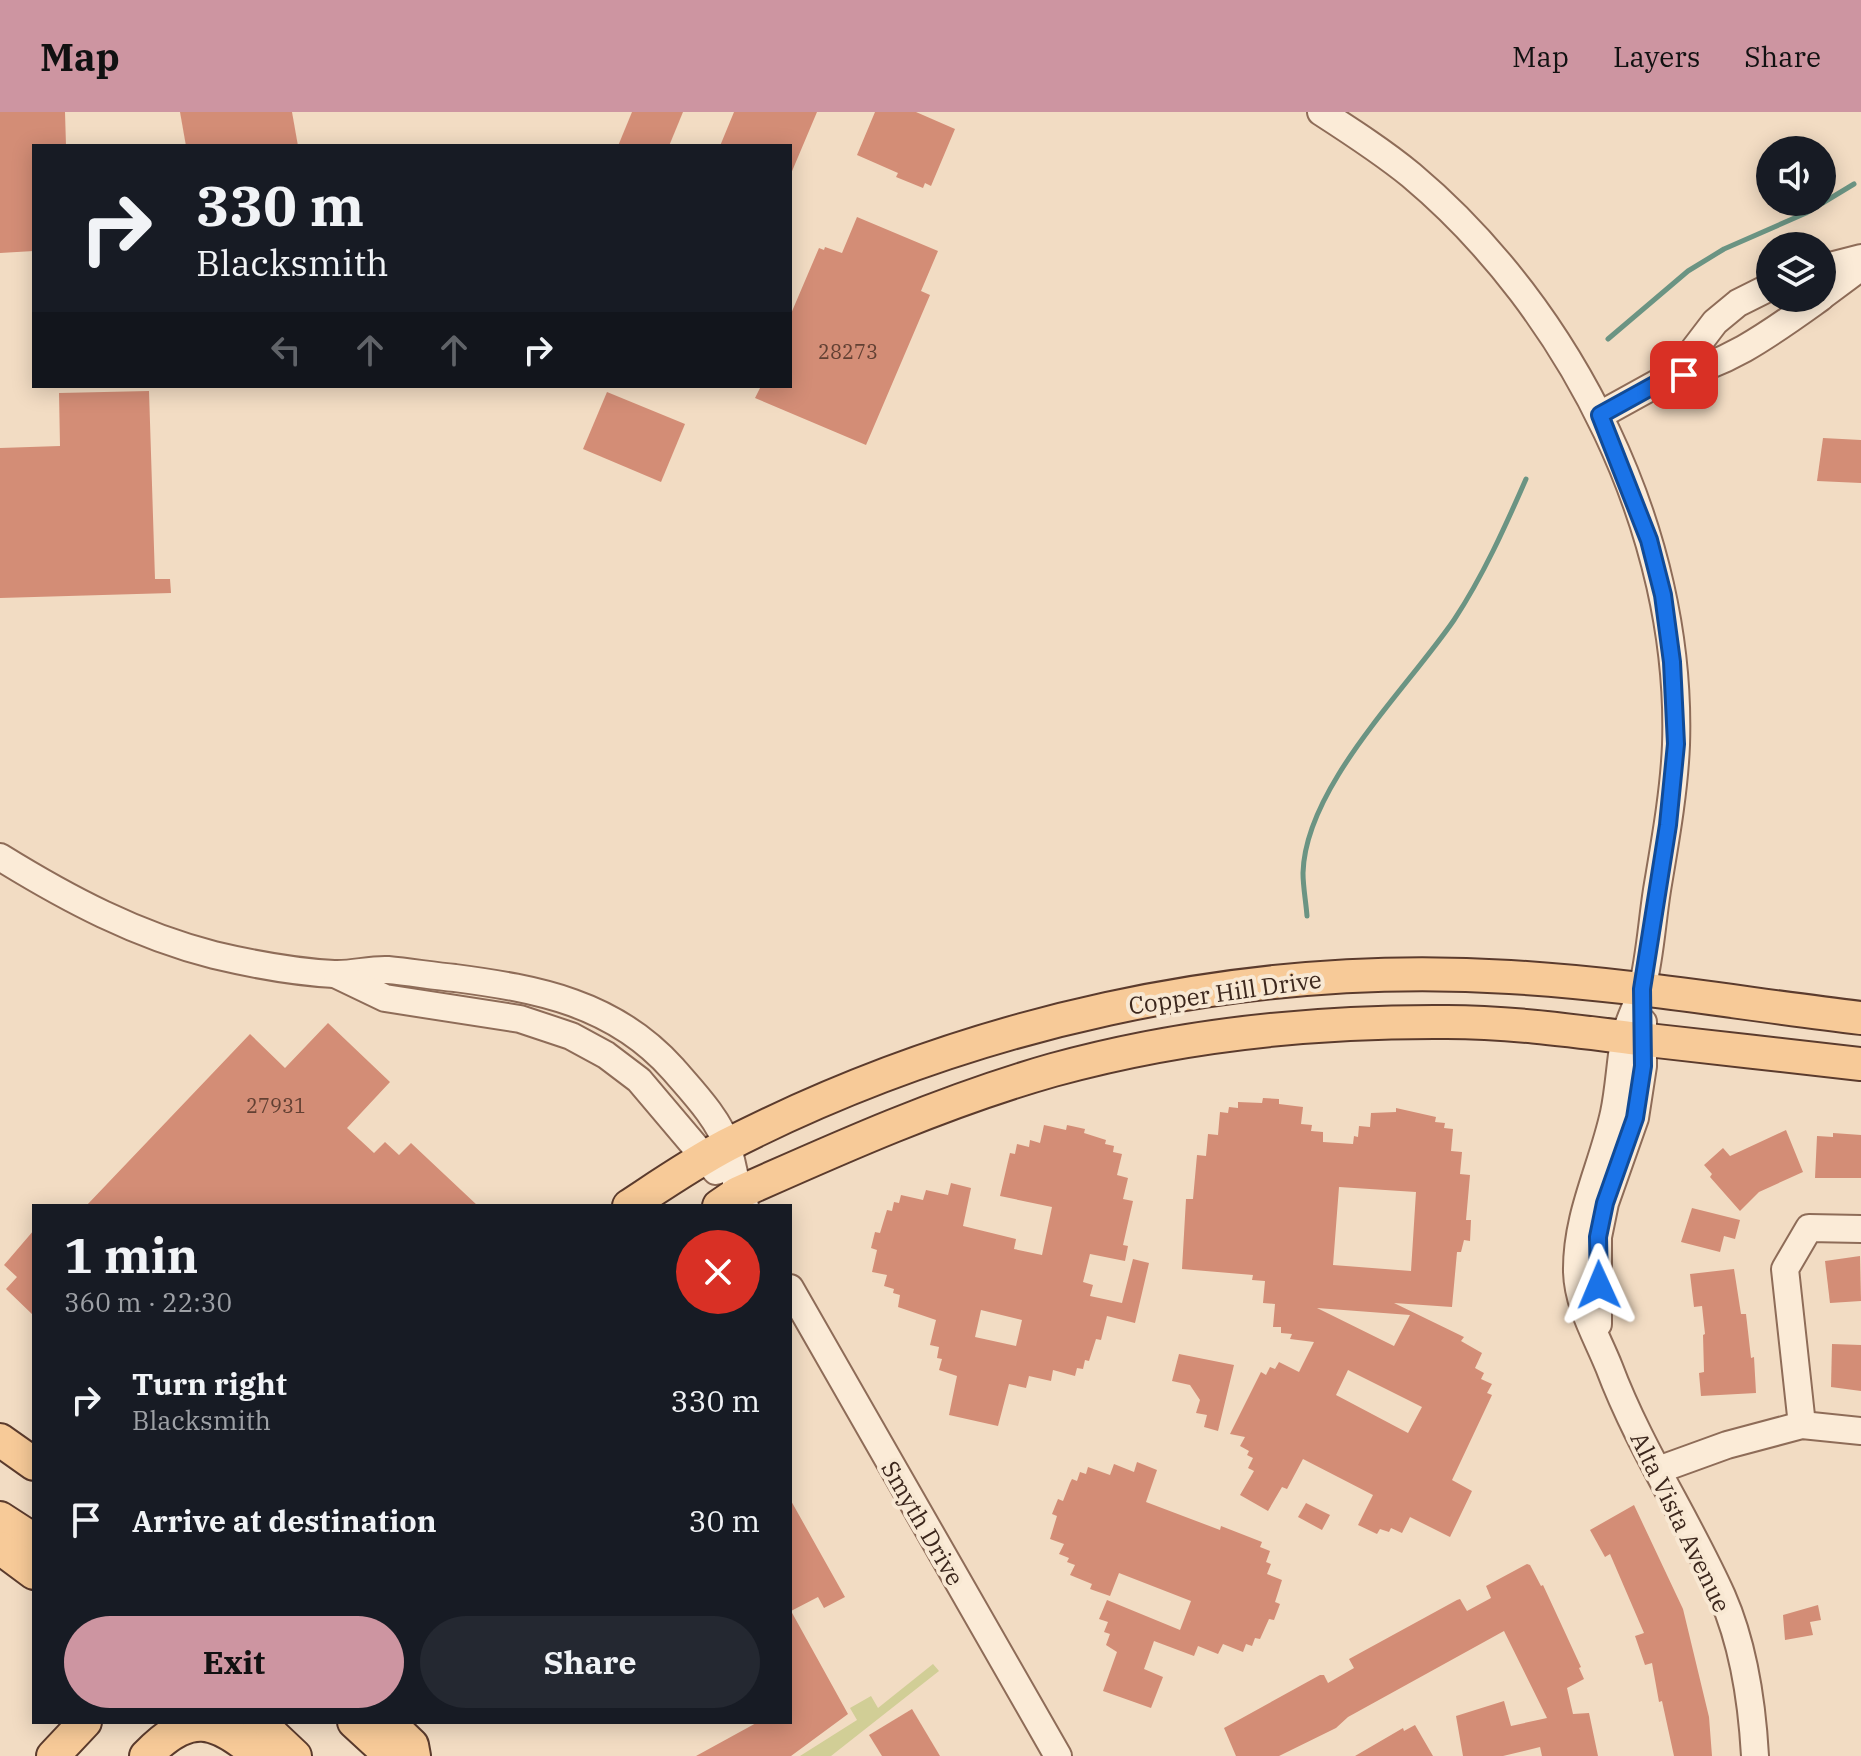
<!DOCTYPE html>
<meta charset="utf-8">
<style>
:root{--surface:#171b24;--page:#242831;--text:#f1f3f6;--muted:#9ea1a6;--accent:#cd95a1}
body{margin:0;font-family:"IBM Plex Serif",serif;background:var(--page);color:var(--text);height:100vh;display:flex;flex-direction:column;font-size:30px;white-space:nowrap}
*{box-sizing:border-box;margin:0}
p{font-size:26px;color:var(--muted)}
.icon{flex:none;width:44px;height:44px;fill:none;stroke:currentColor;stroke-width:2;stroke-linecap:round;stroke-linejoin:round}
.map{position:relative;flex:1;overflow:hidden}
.panel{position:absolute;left:32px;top:1092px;width:760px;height:520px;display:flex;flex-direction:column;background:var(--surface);border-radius:0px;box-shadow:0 4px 20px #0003}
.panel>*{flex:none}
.banner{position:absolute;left:32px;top:32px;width:760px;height:244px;border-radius:0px;box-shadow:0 4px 20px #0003;background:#171b24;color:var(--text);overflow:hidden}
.tools{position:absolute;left:1756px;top:24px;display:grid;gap:16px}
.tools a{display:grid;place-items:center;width:80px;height:80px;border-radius:50%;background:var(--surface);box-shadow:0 4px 20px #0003;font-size:40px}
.pin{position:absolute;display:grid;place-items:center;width:68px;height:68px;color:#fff;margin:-34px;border-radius:16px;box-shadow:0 4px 12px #0006}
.me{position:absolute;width:88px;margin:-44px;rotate:359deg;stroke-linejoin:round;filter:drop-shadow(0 0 6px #0008)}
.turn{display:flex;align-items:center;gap:28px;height:168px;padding:0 32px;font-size:36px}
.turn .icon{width:104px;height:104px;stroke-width:2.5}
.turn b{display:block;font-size:56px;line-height:68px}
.lanes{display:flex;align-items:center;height:76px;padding:0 32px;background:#0003;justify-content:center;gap:40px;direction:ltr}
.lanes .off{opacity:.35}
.round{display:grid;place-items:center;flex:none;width:84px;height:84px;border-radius:42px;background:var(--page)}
.overview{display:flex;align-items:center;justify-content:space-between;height:136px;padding:0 32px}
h1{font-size:48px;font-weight:700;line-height:60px}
.primary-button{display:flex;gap:16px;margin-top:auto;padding:16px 32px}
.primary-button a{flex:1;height:92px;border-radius:48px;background:var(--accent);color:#111;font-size:32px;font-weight:700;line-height:92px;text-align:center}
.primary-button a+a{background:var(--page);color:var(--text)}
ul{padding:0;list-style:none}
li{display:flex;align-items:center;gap:24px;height:120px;padding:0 32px}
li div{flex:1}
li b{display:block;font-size:30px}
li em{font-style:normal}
header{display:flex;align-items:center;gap:48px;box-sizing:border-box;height:112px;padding:0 40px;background:var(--accent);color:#111}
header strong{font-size:38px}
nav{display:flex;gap:44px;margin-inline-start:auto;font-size:28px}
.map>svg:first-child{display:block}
.green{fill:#d1ce96}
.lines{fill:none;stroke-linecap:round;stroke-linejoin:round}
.stream{stroke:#6b9483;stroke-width:5}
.building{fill:#d38d76;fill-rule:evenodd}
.minor-casing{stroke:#8e6c58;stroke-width:30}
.major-casing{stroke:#5b3b2d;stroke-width:36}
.minor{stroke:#fbebd7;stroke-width:26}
.major{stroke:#f7ca98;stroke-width:32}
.route-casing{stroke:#114b97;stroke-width:20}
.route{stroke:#1a73e8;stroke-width:14}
.labels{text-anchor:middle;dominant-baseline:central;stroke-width:8;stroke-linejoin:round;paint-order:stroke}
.number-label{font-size:20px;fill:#624033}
.street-label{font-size:24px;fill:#3c271d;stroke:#f8e8d3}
</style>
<header>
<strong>Map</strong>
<nav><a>Map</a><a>Layers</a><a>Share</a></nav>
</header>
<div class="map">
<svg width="1861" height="1644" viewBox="0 0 1861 1644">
<rect width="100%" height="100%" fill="#f2dcc3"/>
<path class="green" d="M 933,1552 L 939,1559 L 831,1644 L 800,1644 L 857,1608 L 850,1596 L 871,1584 L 878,1596 Z"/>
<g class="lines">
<g class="stream">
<path d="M 1608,227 L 1688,159 L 1724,137 L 1806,101 L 1854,72"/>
<path d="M 1307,804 C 1306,790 1303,775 1303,761 C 1305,675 1406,578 1454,508 C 1483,464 1505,415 1526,367"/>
</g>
</g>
<g class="building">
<path d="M 0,0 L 65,0 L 66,34 L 34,34 L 34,139 L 0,141 Z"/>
<path d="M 180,0 L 292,0 L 298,34 L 186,34 Z"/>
<path d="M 632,0 L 683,0 L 669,34 L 618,34 Z"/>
<path d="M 734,0 L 817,0 L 790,64 L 790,34 L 720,34 Z"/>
<path d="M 875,0 L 916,0 L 955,17 L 931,74 L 925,71 L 923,76 L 896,65 L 898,61 L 857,43 Z"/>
<path d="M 857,105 L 938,139 L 921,179 L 930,183 L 866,333 L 755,286 L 761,274 L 790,274 L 790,204 L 819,136 L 824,138 L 825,135 L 842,141 Z"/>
<path d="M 149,279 L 155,467 L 170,467 L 171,481 L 0,486 L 0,336 L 60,334 L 59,281 Z"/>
<path d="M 607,280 L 685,312 L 661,370 L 583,337 Z"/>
<path d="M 1823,326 L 1861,328 L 1861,371 L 1817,369 Z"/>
<path d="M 328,911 L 390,970 L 347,1016 L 374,1041 L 385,1030 L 399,1043 L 411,1031 L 478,1094 L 86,1094 L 250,922 L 285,956 Z"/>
<path d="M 1263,986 L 1279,987 L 1279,992 L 1303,995 L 1301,1012 L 1312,1013 L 1311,1019 L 1323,1020 L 1323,1030 L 1353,1032 L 1354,1024 L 1358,1025 L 1359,1014 L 1370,1015 L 1371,1001 L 1396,1000 L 1396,996 L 1436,1005 L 1435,1010 L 1445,1011 L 1444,1016 L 1453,1017 L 1451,1039 L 1462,1040 L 1460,1062 L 1470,1063 L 1466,1108 L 1471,1108 L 1470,1129 L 1464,1128 L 1461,1140 L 1457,1140 L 1452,1195 L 1394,1191 L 1464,1225 L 1461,1229 L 1482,1241 L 1475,1256 L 1484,1261 L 1481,1267 L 1492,1272 L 1487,1281 L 1492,1283 L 1452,1368 L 1472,1379 L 1450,1425 L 1410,1405 L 1402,1421 L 1391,1416 L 1389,1420 L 1380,1417 L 1377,1422 L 1358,1413 L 1373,1383 L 1303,1347 L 1287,1377 L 1282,1375 L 1268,1399 L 1240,1383 L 1254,1359 L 1248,1356 L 1253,1346 L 1247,1343 L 1249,1339 L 1240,1334 L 1245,1325 L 1230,1322 L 1261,1260 L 1266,1263 L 1270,1255 L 1275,1257 L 1279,1250 L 1299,1260 L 1314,1230 L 1290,1227 L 1292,1222 L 1281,1221 L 1281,1215 L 1273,1215 L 1275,1192 L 1263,1191 L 1265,1169 L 1252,1168 L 1253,1163 L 1182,1157 L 1186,1087 L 1193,1087 L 1197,1043 L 1206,1044 L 1208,1022 L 1218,1023 L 1220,1000 L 1228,1001 L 1229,995 L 1238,996 L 1238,990 L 1262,991 ZM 1339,1075 L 1416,1080 L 1411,1159 L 1333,1153 ZM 1317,1196 L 1410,1203 L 1394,1234 ZM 1348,1258 L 1422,1295 L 1408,1321 L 1336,1283 Z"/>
<path d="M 1044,1013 L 1066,1018 L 1067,1013 L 1085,1017 L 1084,1021 L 1106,1028 L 1105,1032 L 1114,1034 L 1113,1040 L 1122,1042 L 1117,1063 L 1128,1066 L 1123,1087 L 1133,1089 L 1123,1133 L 1128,1134 L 1125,1149 L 1090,1142 L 1083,1170 L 1093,1173 L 1090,1184 L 1122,1191 L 1133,1147 L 1149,1151 L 1135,1211 L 1107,1204 L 1101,1228 L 1096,1227 L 1089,1249 L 1085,1248 L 1083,1257 L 1077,1256 L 1075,1264 L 1053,1258 L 1051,1269 L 1029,1264 L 1026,1276 L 1009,1272 L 998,1314 L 949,1303 L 957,1264 L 939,1258 L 942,1247 L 937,1246 L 939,1235 L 930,1233 L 936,1208 L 898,1195 L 900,1183 L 893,1181 L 894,1177 L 884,1174 L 887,1163 L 872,1160 L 877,1138 L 871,1136 L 875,1120 L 880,1121 L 887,1098 L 892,1099 L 894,1090 L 899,1091 L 901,1083 L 923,1088 L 926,1078 L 948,1083 L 951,1071 L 971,1076 L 963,1114 L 1016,1127 L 1014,1137 L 1042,1143 L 1052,1095 L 1000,1084 L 1010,1041 L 1015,1042 L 1017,1032 L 1029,1035 L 1030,1028 L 1040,1031 ZM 981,1198 L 1022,1208 L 1016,1234 L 975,1225 Z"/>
<path d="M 1786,1018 L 1803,1060 L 1759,1080 L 1740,1099 L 1710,1065 L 1712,1062 L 1704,1053 L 1723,1036 L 1730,1044 Z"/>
<path d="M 1833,1021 L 1861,1023 L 1861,1066 L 1815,1066 L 1817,1024 L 1833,1025 Z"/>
<path d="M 1692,1096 L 1740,1108 L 1735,1127 L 1724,1124 L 1720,1140 L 1681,1130 Z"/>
<path d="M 34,1118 L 34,1204 L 6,1177 L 17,1165 L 4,1153 Z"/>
<path d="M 1860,1144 L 1861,1189 L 1830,1191 L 1825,1149 Z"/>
<path d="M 1734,1157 L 1741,1202 L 1746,1202 L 1751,1246 L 1754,1245 L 1756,1281 L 1701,1284 L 1699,1261 L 1704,1260 L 1703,1223 L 1705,1222 L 1702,1194 L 1694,1195 L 1690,1162 Z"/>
<path d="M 1832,1232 L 1861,1233 L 1861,1279 L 1831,1275 Z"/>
<path d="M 1179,1242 L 1234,1253 L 1218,1319 L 1204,1315 L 1207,1303 L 1196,1301 L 1200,1288 L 1190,1273 L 1172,1269 Z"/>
<path d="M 1137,1350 L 1157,1358 L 1146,1390 L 1220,1418 L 1221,1414 L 1262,1430 L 1260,1435 L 1270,1439 L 1266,1450 L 1271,1452 L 1267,1462 L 1282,1468 L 1275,1490 L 1280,1492 L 1274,1508 L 1269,1507 L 1260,1527 L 1255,1526 L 1252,1534 L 1246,1532 L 1243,1540 L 1223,1532 L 1218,1542 L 1198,1534 L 1194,1544 L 1154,1529 L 1144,1557 L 1163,1565 L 1151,1596 L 1103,1579 L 1117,1540 L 1106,1533 L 1110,1522 L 1104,1520 L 1108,1510 L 1099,1507 L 1107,1488 L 1180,1518 L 1191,1489 L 1119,1461 L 1110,1484 L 1090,1477 L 1092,1472 L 1070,1463 L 1075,1453 L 1067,1450 L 1069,1446 L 1059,1442 L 1064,1432 L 1050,1427 L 1057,1404 L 1052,1402 L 1058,1387 L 1063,1389 L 1070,1371 L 1072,1367 L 1077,1369 L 1080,1360 L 1086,1362 L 1088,1355 L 1110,1363 L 1114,1352 L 1134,1360 Z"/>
<path d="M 790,1387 L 845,1485 L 824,1496 L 818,1485 L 791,1499 L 848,1602 L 791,1644 L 696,1644 L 758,1610 L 790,1610 Z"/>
<path d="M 1306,1391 L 1330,1403 L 1322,1418 L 1298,1405 Z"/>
<path d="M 1634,1393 L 1683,1497 L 1709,1605 L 1712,1644 L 1674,1644 L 1662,1589 L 1659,1590 L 1652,1551 L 1645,1553 L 1635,1524 L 1644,1521 L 1610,1442 L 1605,1445 L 1590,1418 Z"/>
<path d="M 1527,1452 L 1530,1453 L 1541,1474 L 1543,1473 L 1581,1555 L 1579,1556 L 1584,1567 L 1567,1576 L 1573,1602 L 1589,1601 L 1598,1644 L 1542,1644 L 1540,1635 L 1503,1644 L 1463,1644 L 1456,1604 L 1504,1589 L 1511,1614 L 1547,1606 L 1504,1519 L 1348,1605 L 1336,1616 L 1279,1644 L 1236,1644 L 1224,1616 L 1320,1563 L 1324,1563 L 1328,1571 L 1354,1556 L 1349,1547 L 1457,1488 L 1460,1487 L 1467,1499 L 1491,1486 L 1486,1474 Z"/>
<path d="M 1818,1493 L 1821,1508 L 1810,1510 L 1813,1523 L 1785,1528 L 1783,1503 Z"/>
<path d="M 912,1597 L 940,1644 L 882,1644 L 869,1623 Z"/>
<path d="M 1415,1613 L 1433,1644 L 1355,1644 L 1403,1616 L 1404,1619 Z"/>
</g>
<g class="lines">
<g class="minor-casing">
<g id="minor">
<path d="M 1321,0 C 1352,20 1383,40 1411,63 C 1572,198 1683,421 1676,633 C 1674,681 1665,730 1657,778 C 1652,810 1650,845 1642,877 C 1637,895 1627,911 1624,929 C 1620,953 1619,977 1614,1001 C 1602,1056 1576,1103 1577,1160 C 1578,1194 1597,1225 1609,1255 C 1639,1335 1687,1406 1722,1484 C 1744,1534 1752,1590 1755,1644"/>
<path d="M 1822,156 L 1861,146"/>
<path d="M 1822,184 L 1861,155"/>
<path d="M 1667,266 C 1727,254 1771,221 1820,186"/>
<path d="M 1600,303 L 1667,266 L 1686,248 L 1715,210 L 1738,191 L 1770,175"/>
<path d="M 0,745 C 68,787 136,823 214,843 C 252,852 295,860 334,862 C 352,863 370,857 388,858 C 410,860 433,864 455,866 C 538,877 614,891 673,957 C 692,979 720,1008 728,1036 C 734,1056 735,1076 745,1094"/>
<path d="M 337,863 L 385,886 L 520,907 L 571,924 L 606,943 L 639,968 L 716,1059"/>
<path d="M 790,1176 L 1058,1644"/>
<path d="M 1598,1212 L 1598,1125 L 1605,1091 L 1635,1006 L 1643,954 L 1643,910"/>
<path d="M 1802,1313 L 1785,1157 L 1809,1116 L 1861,1117"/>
<path d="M 1658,1358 L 1727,1333 L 1802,1313 L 1861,1319"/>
</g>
</g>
<g class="major-casing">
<g id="major">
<path d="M 629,1094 C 661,1073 693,1051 727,1033 C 965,911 1243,848 1510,865 C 1628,872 1744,892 1861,906"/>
<path d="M 719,1094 L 738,1081 C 841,1035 944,989 1053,958 C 1180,923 1314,909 1447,910 C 1511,910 1575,919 1639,927 C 1713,935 1787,944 1861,952"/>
<path d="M 0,1328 L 34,1352"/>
<path d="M 0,1406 L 34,1428"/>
<path d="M 0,1436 L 34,1461"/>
<path d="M 259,1610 L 295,1644"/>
<path d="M 354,1610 L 391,1644"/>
<path d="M 388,1610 L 412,1633 L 414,1644"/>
<path d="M 53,1644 L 85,1610"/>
<path d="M 146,1644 C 189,1599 215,1606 259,1644"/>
</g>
</g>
<use href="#minor" class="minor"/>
<use href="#major" class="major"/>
</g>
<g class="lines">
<g class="route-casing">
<path id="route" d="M 1599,1173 L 1598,1125 L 1605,1091 L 1635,1006 L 1643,954 L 1642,877 L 1668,713 L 1676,632 L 1672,550 L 1663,483 L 1649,428 L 1600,303 L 1667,266 L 1684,263"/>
</g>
<use href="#route" class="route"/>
</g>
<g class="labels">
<g class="number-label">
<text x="848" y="239">28273</text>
<text x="276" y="993">27931</text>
</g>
<g class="street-label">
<text transform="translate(1225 880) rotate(-8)">Copper Hill Drive</text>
<text transform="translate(1681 1410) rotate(64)">Alta Vista Avenue</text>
<text transform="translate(923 1411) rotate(60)">Smyth Drive</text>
</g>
</g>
</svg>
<div class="tools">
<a><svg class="icon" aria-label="sound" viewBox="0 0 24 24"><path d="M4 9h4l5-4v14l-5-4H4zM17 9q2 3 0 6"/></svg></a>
<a><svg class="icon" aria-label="layers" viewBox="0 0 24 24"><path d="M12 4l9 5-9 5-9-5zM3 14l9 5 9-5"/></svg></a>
</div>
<div class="pin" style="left:1684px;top:263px;background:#d93025"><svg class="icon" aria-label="arrive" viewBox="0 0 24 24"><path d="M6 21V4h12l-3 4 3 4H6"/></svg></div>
<svg class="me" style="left:1599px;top:1173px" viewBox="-20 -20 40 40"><path d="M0-17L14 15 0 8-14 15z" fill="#1a73e8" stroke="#fff" stroke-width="4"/></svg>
<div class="banner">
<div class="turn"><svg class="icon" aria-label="right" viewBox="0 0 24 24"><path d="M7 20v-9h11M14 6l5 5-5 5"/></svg><div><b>330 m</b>Blacksmith</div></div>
<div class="lanes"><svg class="icon off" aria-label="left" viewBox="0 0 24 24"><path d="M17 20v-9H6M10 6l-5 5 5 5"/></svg><svg class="icon off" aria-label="ahead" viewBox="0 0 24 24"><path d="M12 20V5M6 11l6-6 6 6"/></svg><svg class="icon off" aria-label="ahead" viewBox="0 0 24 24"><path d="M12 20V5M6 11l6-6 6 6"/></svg><svg class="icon" aria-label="right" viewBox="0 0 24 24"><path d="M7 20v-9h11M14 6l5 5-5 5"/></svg></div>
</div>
<section class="panel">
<div class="overview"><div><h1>1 min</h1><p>360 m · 22:30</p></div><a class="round" style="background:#d93025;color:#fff"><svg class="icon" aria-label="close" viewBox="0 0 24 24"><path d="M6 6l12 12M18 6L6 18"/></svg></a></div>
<ul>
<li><svg class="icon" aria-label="right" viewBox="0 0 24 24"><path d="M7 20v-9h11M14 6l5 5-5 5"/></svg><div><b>Turn right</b><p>Blacksmith</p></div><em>330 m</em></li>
<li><svg class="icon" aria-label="arrive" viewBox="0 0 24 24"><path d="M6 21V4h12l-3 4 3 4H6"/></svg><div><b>Arrive at destination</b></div><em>30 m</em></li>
</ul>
<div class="primary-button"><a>Exit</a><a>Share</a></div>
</section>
</div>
